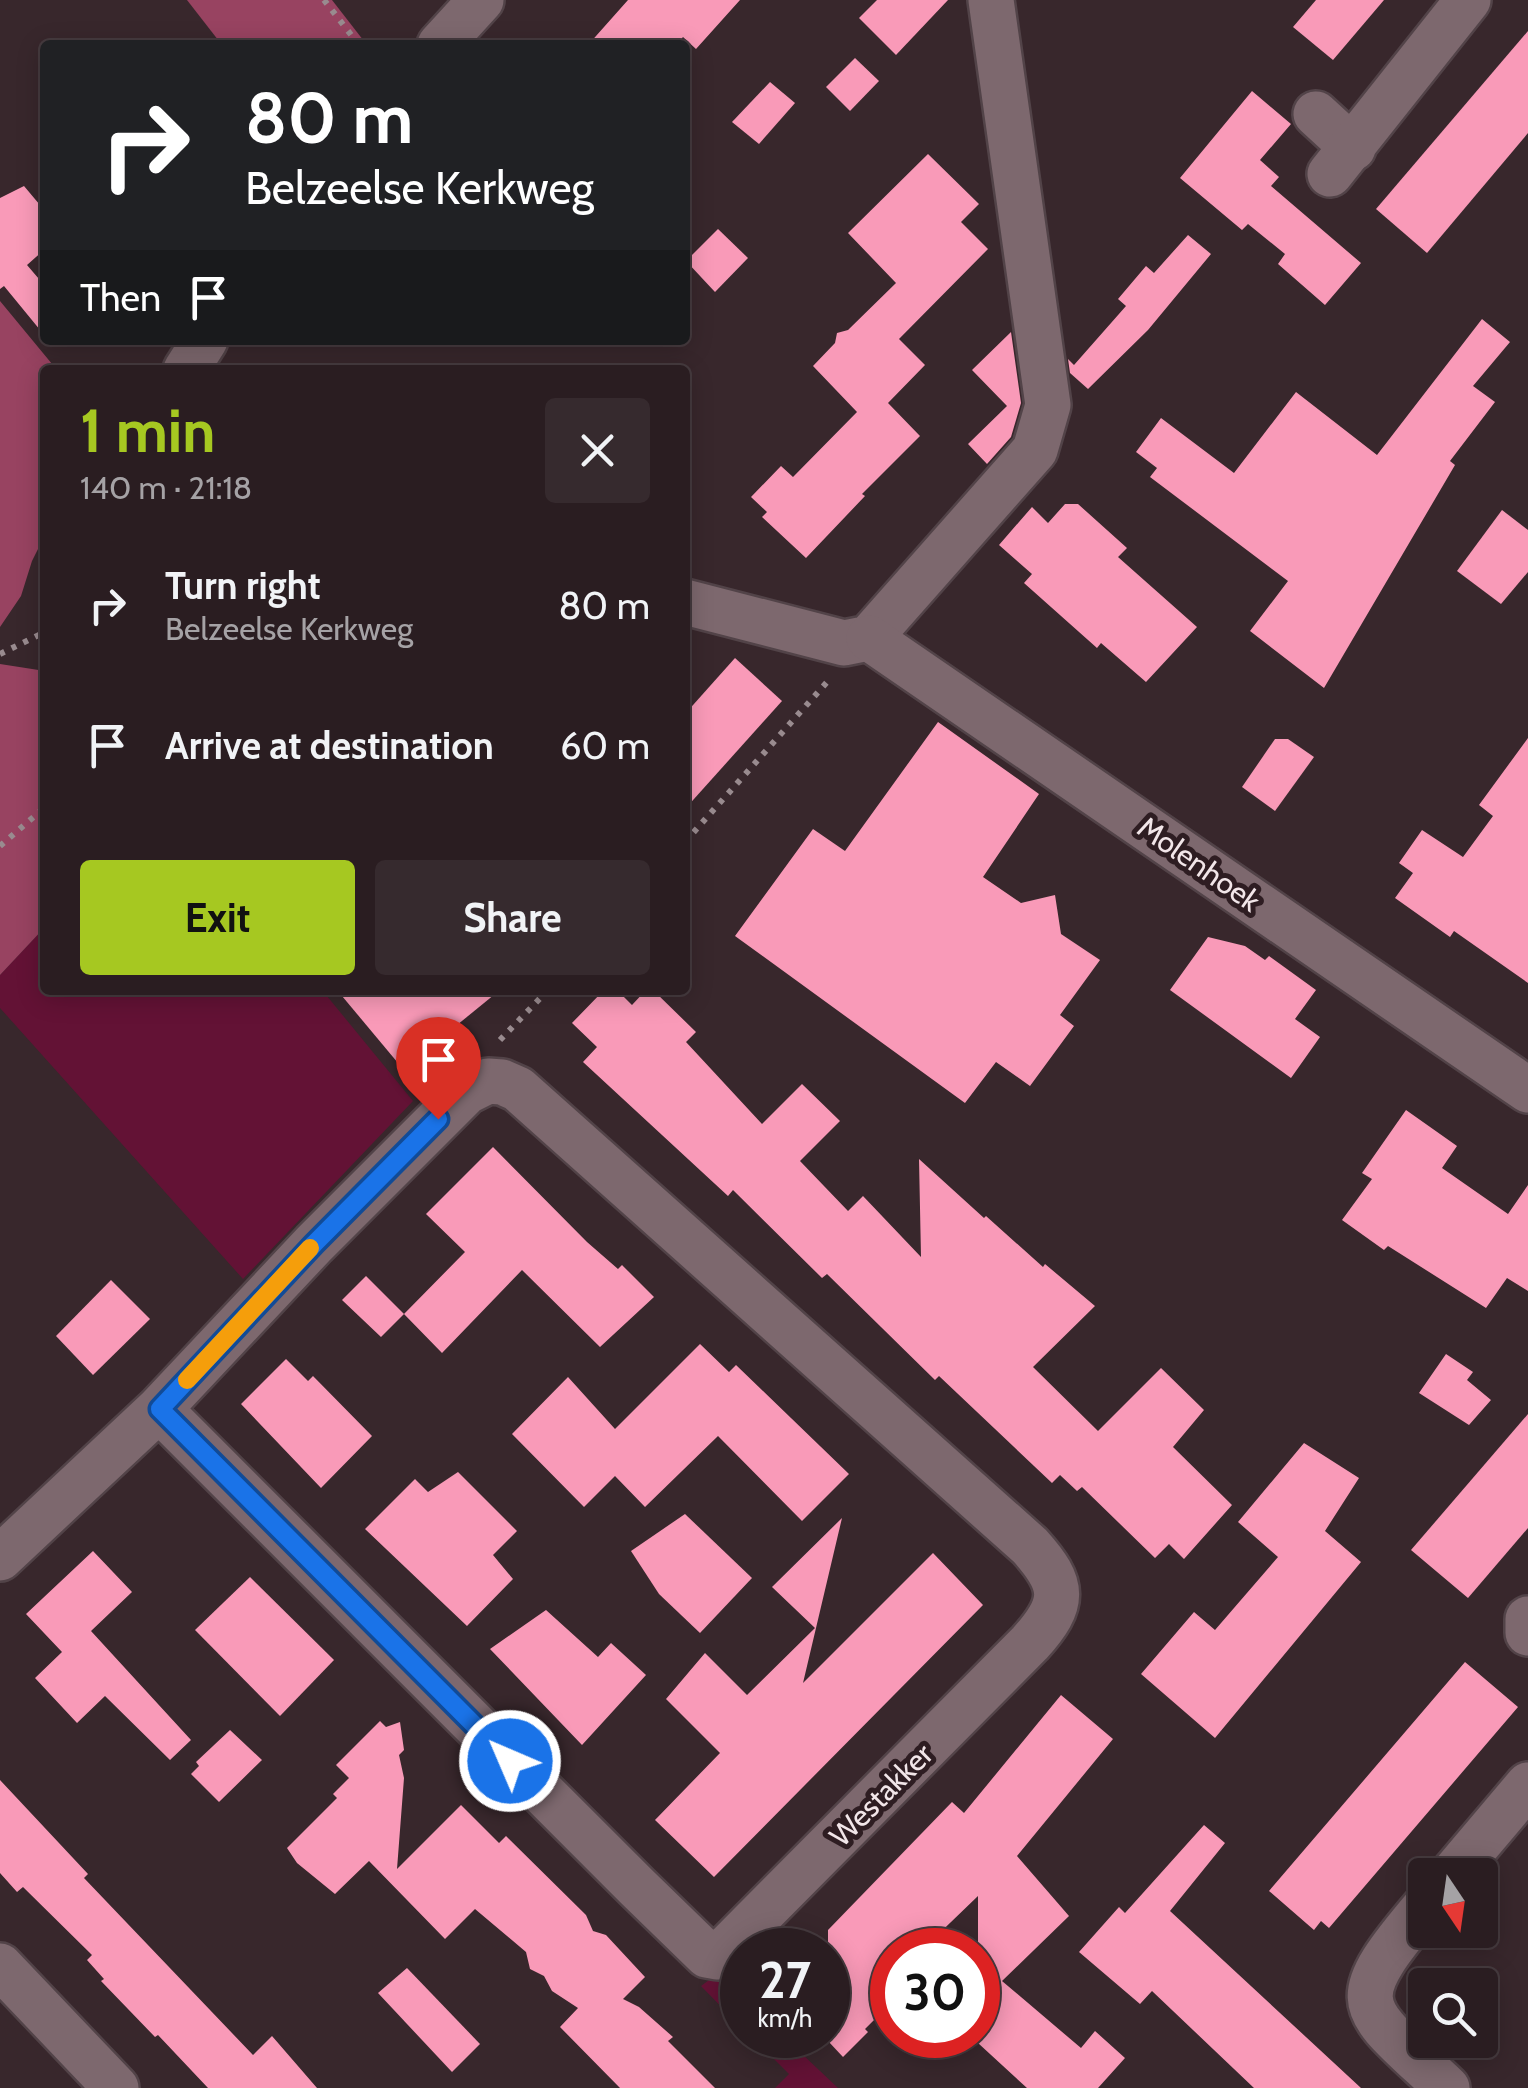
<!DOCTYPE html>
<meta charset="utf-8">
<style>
:root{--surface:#2a1d21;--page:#362a2e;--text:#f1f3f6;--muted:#a5a2a5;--line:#463b3f;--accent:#a6c821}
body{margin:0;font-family:Cabin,sans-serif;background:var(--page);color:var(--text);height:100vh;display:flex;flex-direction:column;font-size:38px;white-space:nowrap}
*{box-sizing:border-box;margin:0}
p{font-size:32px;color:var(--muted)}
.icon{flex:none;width:55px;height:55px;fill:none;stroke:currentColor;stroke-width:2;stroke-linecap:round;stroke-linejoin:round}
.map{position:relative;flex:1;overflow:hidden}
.sheet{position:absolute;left:40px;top:365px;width:650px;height:630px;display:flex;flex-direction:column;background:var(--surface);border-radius:10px;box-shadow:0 5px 25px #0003,0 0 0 2px var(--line)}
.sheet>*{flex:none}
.hud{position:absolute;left:40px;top:40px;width:650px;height:305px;border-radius:10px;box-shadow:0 5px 25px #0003,0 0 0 2px var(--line);background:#202124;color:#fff;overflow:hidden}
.needle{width:65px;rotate:167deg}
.tools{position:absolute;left:1408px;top:1858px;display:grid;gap:20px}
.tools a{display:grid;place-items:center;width:90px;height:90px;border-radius:10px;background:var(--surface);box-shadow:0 5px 25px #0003,0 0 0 2px var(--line);font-size:50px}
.speed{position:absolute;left:720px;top:1928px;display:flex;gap:20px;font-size:50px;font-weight:700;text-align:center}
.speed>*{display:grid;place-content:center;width:130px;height:130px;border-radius:50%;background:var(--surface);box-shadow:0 5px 25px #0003,0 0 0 2px var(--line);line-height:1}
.speed small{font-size:25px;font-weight:400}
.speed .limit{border:15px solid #d22;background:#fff;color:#111}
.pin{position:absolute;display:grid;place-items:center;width:85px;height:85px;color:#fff;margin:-102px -42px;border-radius:50% 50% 50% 0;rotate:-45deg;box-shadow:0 0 10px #0007}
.pin .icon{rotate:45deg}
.me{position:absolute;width:110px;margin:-55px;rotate:315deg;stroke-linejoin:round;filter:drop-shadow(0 0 8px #0008)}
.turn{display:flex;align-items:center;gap:35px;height:210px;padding:0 40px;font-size:45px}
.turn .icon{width:130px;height:130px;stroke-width:2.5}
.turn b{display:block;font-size:70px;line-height:85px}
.then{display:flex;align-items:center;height:95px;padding:0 40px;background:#0003;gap:20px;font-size:38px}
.round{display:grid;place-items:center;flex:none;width:105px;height:105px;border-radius:10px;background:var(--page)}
.headline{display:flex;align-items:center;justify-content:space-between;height:170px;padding:0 40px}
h1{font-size:60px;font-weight:700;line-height:75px;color:var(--accent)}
.cta{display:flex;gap:20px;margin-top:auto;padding:20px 40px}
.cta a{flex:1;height:115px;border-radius:10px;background:var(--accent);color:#111;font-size:40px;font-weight:700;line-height:115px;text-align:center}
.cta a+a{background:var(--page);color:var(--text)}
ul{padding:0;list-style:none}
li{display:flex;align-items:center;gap:30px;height:140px;padding:0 40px}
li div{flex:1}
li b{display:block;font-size:38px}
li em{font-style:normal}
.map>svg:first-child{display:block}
.green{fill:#631235}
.forest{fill:#984361}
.building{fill:#f99ab8}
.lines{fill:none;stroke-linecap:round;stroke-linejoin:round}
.minor-casing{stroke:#524348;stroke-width:50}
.path{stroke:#998b8f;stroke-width:6;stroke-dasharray:5 8;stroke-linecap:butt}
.minor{stroke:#7d686e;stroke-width:45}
.route-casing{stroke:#114b97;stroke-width:25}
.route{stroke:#1a73e8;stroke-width:18}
.slow{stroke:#f59e0b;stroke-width:18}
.labels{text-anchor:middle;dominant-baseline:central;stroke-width:10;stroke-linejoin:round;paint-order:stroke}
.street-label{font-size:30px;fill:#f2e6e9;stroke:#2e1d22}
</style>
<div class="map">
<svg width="1528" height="2088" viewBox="0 0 1528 2088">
<rect width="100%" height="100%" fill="#38272c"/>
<g class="green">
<path d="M 45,927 L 45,990 L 322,990 L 413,1101 L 243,1279 L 0,1008 L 0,975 Z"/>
<path d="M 724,1969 L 732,1988 L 742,1998 L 742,2028 L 701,1986 Z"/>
<path d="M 750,2035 L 782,2035 L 838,2088 L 775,2088 L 789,2074 Z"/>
</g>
<g class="forest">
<path d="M 187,0 L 332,0 L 367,45 L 222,45 Z"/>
<path d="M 0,301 L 57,370 L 45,370 L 45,535 L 32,561 L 21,596 L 0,627 Z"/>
<path d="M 0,664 L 45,671 L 45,927 L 0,975 Z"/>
</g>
<g class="building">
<path d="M 628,0 L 740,0 L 696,49 L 683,37 L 676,45 L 588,45 Z"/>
<path d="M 877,0 L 948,0 L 896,55 L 859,18 Z"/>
<path d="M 1316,0 L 1384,0 L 1333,60 L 1293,27 Z"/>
<path d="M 1528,31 L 1528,133 L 1427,253 L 1376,209 Z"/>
<path d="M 855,58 L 879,81 L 850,111 L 826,87 Z"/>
<path d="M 770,82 L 795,103 L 759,144 L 732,122 Z"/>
<path d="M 1252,91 L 1291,124 L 1260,160 L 1279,177 L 1271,186 L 1361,263 L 1325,305 L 1278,264 L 1285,254 L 1248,224 L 1242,230 L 1180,178 Z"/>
<path d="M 928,154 L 979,204 L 961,222 L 988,249 L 899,339 L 925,365 L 888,403 L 920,436 L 862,494 L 865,496 L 806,558 L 762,517 L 767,512 L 751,497 L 781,466 L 793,477 L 857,412 L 813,366 L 835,343 L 837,333 L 848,330 L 896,283 L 848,233 Z"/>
<path d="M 24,186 L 45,211 L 45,249 L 27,265 L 45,286 L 45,336 L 4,286 L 0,289 L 0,198 Z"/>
<path d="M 718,229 L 748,258 L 715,292 L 686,261 Z"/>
<path d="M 1188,235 L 1211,254 L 1148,330 L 1088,389 L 1070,373 L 1068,359 L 1074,365 L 1126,306 L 1118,299 L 1146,266 L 1154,273 Z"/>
<path d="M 1482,319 L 1510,342 L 1473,386 L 1495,402 L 1450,461 L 1455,465 L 1324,688 L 1250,631 L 1288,581 L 1150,477 L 1157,468 L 1136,452 L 1161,418 L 1234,473 L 1296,392 L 1377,455 Z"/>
<path d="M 1011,332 L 1021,403 L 1011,437 L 987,464 L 968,444 L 1007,406 L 972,370 Z"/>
<path d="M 1065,504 L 1078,504 L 1127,548 L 1118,557 L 1197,627 L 1146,682 L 1101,643 L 1097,648 L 1024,583 L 1032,574 L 999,545 L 1032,507 L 1048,523 Z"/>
<path d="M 1502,510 L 1528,530 L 1528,572 L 1501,604 L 1457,571 Z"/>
<path d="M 735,658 L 782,701 L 685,809 L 685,714 Z"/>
<path d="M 938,722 L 1039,794 L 983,877 L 1021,903 L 1055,895 L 1061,934 L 1100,960 L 1060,1015 L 1074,1026 L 1030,1086 L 996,1062 L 965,1103 L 735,936 L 813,829 L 845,851 Z"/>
<path d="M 1528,738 L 1528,983 L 1454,931 L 1450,937 L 1395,898 L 1413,873 L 1399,863 L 1422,830 L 1463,857 L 1493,816 L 1479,805 Z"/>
<path d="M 1275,739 L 1288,739 L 1314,757 L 1275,811 L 1242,787 Z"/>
<path d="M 1208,937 L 1245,946 L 1265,960 L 1269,956 L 1316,990 L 1295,1019 L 1320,1037 L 1291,1078 L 1170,990 Z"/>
<path d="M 337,990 L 500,990 L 403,1069 Z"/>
<path d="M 604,990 L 617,990 L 632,1005 L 646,990 L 653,990 L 696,1032 L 686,1042 L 762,1124 L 802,1084 L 840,1121 L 800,1161 L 848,1211 L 863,1196 L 921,1257 L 919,1159 L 984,1218 L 986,1216 L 1043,1267 L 1045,1264 L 1095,1306 L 1033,1367 L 1098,1431 L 1161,1368 L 1204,1410 L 1173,1447 L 1232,1505 L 1184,1559 L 1169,1544 L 1155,1558 L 1082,1487 L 1077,1491 L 1060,1475 L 1052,1483 L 939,1376 L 935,1380 L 827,1274 L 822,1278 L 733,1190 L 728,1196 L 583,1062 L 597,1047 L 572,1023 Z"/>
<path d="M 1406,1110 L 1457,1146 L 1442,1168 L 1508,1214 L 1528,1185 L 1528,1291 L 1507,1278 L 1486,1308 L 1388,1246 L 1384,1250 L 1342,1220 L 1372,1179 L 1362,1173 Z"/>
<path d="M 493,1147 L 587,1242 L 618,1269 L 622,1265 L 654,1297 L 600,1347 L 522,1270 L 442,1353 L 404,1314 L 381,1337 L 342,1300 L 366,1276 L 404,1314 L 465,1252 L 426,1214 Z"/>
<path d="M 111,1280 L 150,1319 L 93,1375 L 56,1336 Z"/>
<path d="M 700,1344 L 729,1372 L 736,1365 L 849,1474 L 802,1521 L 718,1436 L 645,1507 L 615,1476 L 584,1507 L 512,1434 L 568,1377 L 615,1429 Z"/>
<path d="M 1446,1354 L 1473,1372 L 1467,1380 L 1491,1400 L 1469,1425 L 1419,1393 Z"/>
<path d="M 286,1359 L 308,1381 L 313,1376 L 372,1436 L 321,1488 L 241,1404 Z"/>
<path d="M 1528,1414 L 1528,1528 L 1468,1598 L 1411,1550 Z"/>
<path d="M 1304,1443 L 1359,1478 L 1325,1531 L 1361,1562 L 1215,1738 L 1141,1674 L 1194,1612 L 1215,1630 L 1278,1557 L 1238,1522 Z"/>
<path d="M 458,1472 L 517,1531 L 493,1555 L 513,1579 L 467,1626 L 365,1529 L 415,1479 L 428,1492 Z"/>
<path d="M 685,1514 L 752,1578 L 700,1633 L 659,1594 L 631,1551 Z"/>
<path d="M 842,1518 L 803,1683 L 933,1553 L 983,1605 L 714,1877 L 655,1820 L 720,1753 L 666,1699 L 705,1653 L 747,1695 L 815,1628 L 772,1587 Z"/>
<path d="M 93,1551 L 132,1592 L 91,1631 L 191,1740 L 170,1760 L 105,1696 L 77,1723 L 35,1678 L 62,1652 L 26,1614 Z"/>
<path d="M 250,1577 L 334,1660 L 280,1716 L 195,1630 Z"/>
<path d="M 546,1610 L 598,1657 L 611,1643 L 646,1675 L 582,1745 L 490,1649 Z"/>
<path d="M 1465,1662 L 1518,1707 L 1329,1928 L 1321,1921 L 1314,1930 L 1269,1891 Z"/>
<path d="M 1061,1695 L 1113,1739 L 1017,1856 L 1069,1916 L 1002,1981 L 1081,2048 L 1095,2031 L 1125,2058 L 1098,2088 L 1027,2088 L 978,2043 L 978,1896 L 924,1948 L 892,1950 L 892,1976 L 882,1987 L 880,2014 L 865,2029 L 868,2032 L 843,2057 L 828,2041 L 828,1930 L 952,1802 L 964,1813 Z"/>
<path d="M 380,1721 L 386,1727 L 400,1722 L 404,1750 L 399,1755 L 404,1778 L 397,1869 L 461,1805 L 499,1843 L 506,1836 L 586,1915 L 593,1931 L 606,1935 L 645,1977 L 623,1999 L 639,2007 L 673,2037 L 668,2041 L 715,2088 L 620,2088 L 560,2027 L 578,2008 L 552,1991 L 544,1976 L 530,1969 L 526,1952 L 475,1909 L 445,1939 L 369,1861 L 335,1894 L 297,1863 L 287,1848 L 337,1798 L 333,1794 L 349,1778 L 336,1765 Z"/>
<path d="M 230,1730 L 262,1760 L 219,1802 L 191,1774 L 199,1766 L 196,1762 Z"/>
<path d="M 0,1780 L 88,1874 L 84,1878 L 253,2055 L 272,2036 L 317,2088 L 208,2088 L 158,2035 L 155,2037 L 101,1981 L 104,1979 L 87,1960 L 92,1955 L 23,1887 L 17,1892 L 0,1873 Z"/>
<path d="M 1204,1825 L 1225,1843 L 1170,1911 L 1361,2088 L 1254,2088 L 1152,1991 L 1140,2004 L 1079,1952 L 1119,1907 L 1125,1913 Z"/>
<path d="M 407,1968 L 480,2044 L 452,2072 L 378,1993 Z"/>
</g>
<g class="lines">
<g class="minor-casing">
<g id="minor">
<path d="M 440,45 L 481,0"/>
<path d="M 1316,114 L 1353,148"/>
<path d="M 1330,174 L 1468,0"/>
<path d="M 186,370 L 205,340"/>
<path d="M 685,602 L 844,643 L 869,638 L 1035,450 L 1048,405 L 991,0"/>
<path d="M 869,638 L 1528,1090"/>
<path d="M 0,1558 L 159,1409 L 314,1244 L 466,1092 L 488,1081 L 502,1082 L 518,1089 L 1030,1546 C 1065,1585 1066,1603 1030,1643 L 718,1957 L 707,1955 L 637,1887 L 159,1409"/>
<path d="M 1528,1619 L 1528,1633"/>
<path d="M 1452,1875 L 1528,1785"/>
<path d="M 1425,1907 C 1340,2007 1359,2005 1447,2088"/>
<path d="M 0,1966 L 116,2088"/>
</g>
</g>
<g class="path">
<path d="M 324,0 L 359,45"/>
<path d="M 0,654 L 45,632"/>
<path d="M 685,842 L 827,682"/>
<path d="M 0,846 L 45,807"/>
<path d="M 500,1040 L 548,990"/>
</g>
<use href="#minor" class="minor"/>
</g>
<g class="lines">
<g class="route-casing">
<path id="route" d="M 438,1119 L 314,1244 L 160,1409 L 510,1761"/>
</g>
<use href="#route" class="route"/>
<path class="slow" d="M 187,1380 L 310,1248"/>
</g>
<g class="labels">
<g class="street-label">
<text transform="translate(1199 864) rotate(35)">Molenhoek</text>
<text transform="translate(881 1795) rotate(-45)">Westakker</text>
</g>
</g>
</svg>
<div class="tools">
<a><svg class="needle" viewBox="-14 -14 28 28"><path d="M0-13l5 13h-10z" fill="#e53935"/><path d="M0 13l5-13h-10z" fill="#a5a2a5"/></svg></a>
<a><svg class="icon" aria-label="search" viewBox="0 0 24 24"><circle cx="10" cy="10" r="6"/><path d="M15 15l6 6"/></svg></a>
</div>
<div class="speed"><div>27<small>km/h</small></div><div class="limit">30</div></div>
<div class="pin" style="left:438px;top:1119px;background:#d93025"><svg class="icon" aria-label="arrive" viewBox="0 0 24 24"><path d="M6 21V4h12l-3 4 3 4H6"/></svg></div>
<svg class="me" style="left:510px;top:1761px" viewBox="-20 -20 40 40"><circle r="17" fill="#1a73e8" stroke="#fff" stroke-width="3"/><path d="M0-11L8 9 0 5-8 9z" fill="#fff"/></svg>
<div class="hud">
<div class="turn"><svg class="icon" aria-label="right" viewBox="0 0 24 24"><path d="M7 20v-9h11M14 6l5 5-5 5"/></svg><div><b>80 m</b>Belzeelse Kerkweg</div></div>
<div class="then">Then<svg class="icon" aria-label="arrive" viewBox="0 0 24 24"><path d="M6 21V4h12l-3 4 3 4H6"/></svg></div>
</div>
<section class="sheet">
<div class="headline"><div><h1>1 min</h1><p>140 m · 21:18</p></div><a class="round"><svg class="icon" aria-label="close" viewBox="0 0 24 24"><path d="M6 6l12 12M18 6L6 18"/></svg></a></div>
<ul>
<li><svg class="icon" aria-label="right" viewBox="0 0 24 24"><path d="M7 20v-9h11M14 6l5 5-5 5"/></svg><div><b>Turn right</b><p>Belzeelse Kerkweg</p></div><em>80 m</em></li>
<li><svg class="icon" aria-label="arrive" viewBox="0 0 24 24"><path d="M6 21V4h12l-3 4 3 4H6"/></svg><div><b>Arrive at destination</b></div><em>60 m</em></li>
</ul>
<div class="cta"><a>Exit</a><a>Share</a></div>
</section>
</div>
